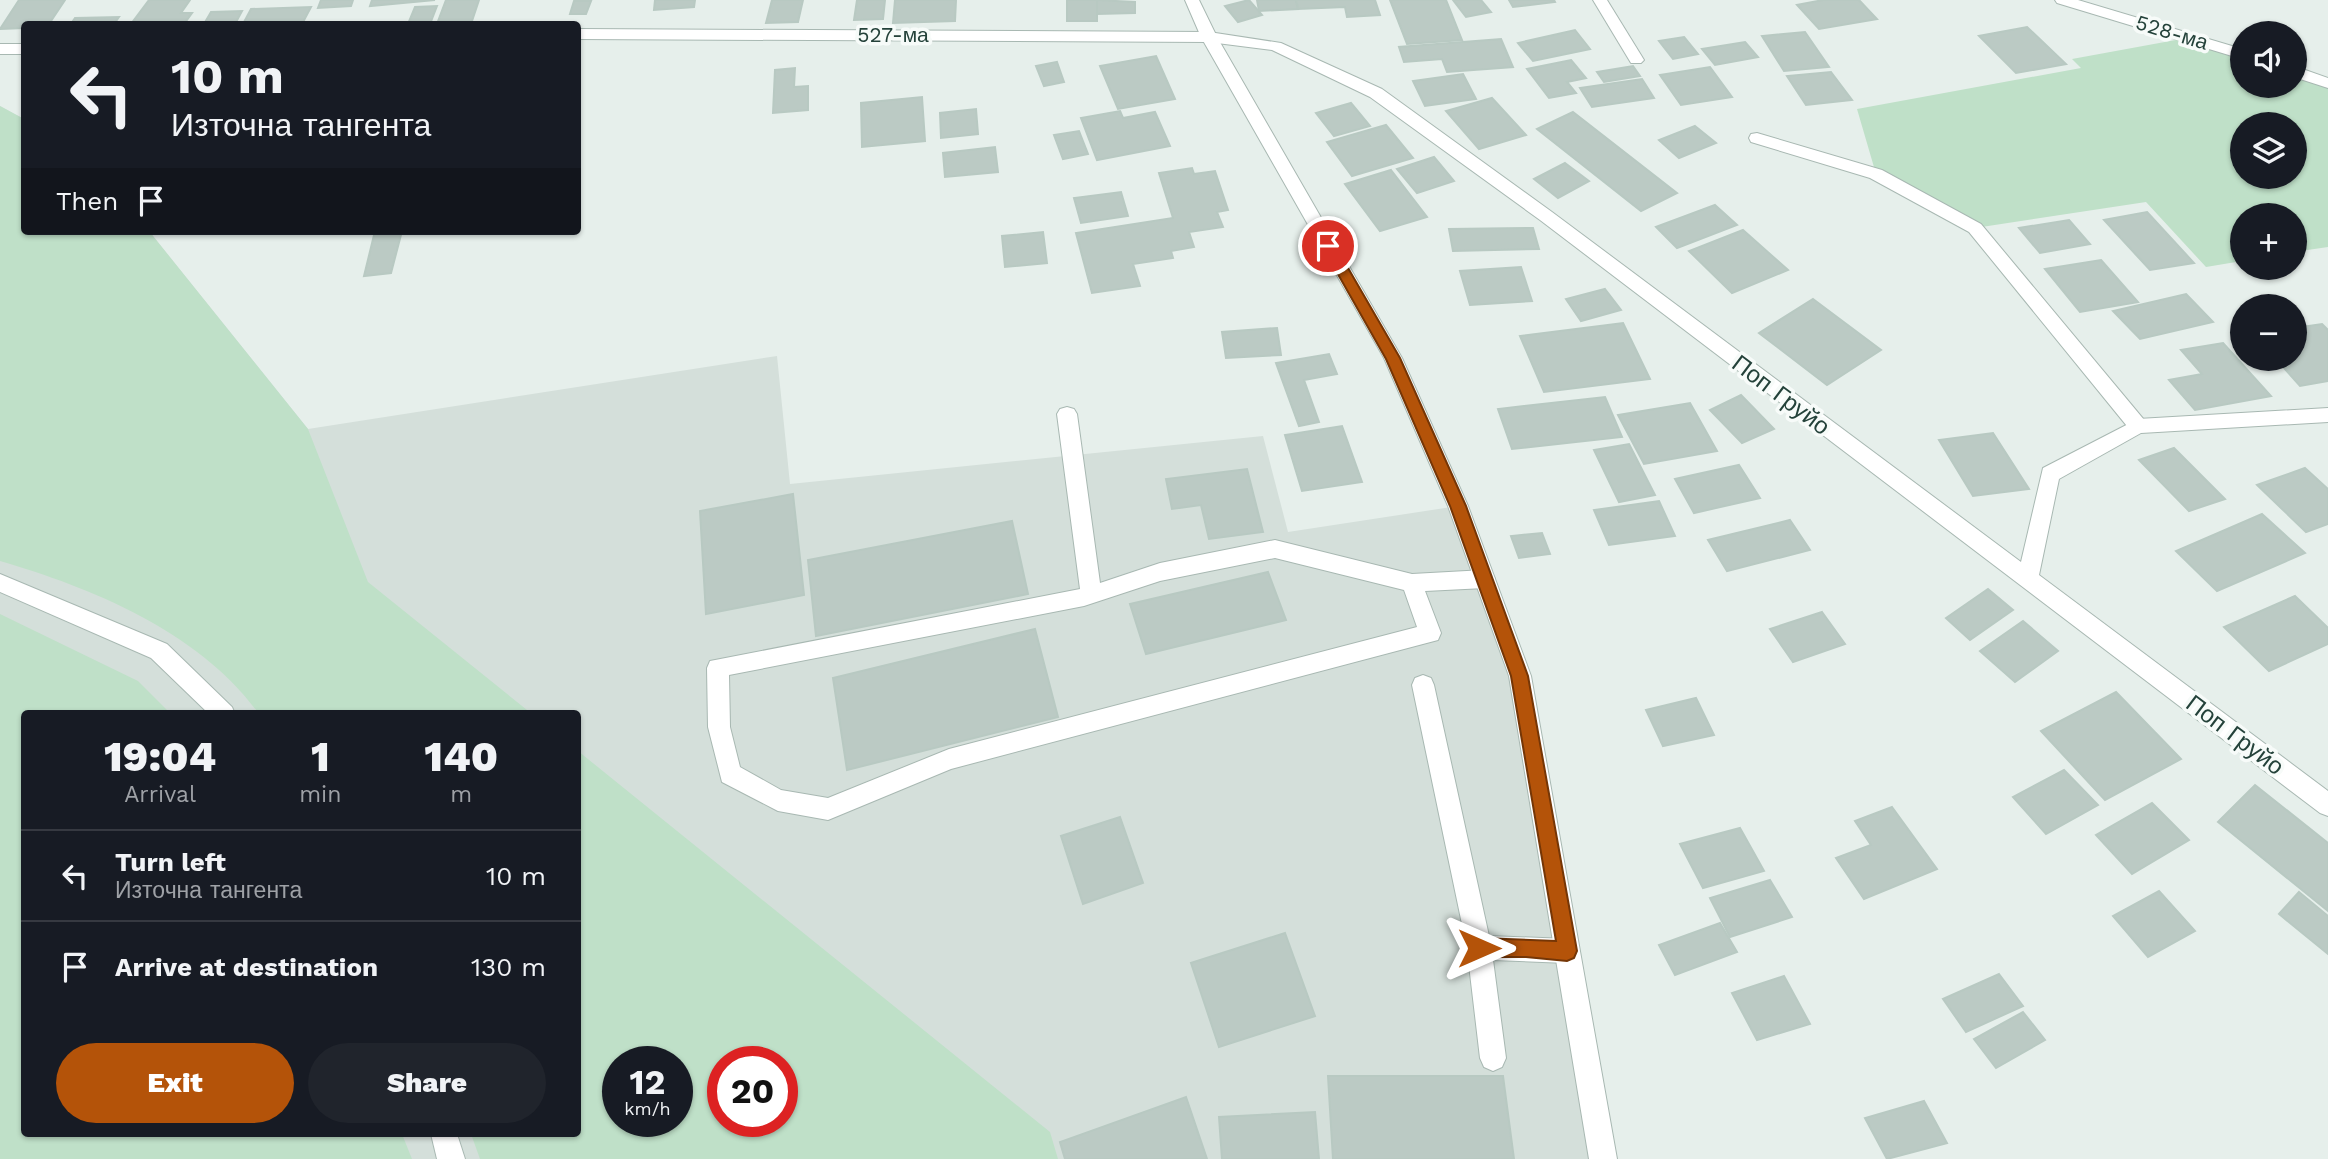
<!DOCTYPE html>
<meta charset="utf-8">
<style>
:root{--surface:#171b24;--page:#20242c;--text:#f1f3f6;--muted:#9ea1a6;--line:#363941;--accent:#b45309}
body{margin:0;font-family:"Work Sans",sans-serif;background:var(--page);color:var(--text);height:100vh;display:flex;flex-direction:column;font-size:26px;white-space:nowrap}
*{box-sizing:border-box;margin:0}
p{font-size:23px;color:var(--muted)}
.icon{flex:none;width:38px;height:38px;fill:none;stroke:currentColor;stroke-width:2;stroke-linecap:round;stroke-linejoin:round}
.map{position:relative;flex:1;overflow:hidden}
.panel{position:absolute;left:21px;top:710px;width:560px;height:427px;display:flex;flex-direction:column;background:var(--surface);border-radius:7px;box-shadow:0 2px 5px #0004}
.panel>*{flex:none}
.top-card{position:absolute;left:21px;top:21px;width:560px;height:214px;border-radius:7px;box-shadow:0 2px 5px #0004;background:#171b24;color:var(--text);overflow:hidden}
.fabs{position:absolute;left:2230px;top:21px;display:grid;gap:14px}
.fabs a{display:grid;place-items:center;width:77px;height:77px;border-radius:50%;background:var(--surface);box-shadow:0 2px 5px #0004;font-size:35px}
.speed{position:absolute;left:602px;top:1046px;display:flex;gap:14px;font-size:35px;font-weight:700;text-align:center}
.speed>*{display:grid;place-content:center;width:91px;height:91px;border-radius:50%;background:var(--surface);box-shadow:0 2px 5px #0004;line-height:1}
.speed small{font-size:18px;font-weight:400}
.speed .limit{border:10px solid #d22;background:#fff;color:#111}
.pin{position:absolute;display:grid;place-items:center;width:60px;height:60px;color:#fff;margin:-30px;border:4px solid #fff;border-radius:50%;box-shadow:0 2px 7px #0007}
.me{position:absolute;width:77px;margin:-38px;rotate:90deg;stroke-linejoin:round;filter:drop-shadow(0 0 5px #0008)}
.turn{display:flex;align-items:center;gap:24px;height:147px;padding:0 35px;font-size:32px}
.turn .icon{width:91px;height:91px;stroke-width:2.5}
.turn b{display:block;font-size:49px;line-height:60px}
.then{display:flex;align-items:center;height:66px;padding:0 35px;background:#0003;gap:14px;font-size:26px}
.eta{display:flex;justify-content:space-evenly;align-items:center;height:119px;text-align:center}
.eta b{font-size:42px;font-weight:800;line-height:49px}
.button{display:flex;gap:14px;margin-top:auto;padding:14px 35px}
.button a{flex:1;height:80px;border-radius:42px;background:var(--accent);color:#fff;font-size:28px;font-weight:800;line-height:80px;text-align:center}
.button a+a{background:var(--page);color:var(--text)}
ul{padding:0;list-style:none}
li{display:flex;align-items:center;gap:21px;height:91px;padding:0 35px;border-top:2px solid var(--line)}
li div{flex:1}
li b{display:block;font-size:26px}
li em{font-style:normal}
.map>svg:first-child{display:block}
.built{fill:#d4dfda;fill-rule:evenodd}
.green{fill:#bfe0c8;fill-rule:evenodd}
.building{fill:#bbcac4;stroke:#b8c9c2;stroke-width:2}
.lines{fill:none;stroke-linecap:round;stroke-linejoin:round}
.service-casing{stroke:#a8b8b2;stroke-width:2}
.minor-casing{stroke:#a8b8b2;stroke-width:2}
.tertiary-casing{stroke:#a8b8b2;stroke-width:2}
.service{fill:#fff;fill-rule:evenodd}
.minor{fill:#fff;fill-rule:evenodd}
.tertiary{fill:#fff;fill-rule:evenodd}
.route{fill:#b45309;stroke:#753606;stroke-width:2}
.labels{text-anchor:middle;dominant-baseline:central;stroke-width:7;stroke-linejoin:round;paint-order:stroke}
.far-street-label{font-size:21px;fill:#24423a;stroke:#f7fbf9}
.street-label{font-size:24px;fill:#24423a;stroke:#f7fbf9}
</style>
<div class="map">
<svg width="2328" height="1159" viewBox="0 0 2328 1159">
<rect width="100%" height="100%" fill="#e6efeb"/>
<path class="built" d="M 0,106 L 24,119 L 24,231 L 149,231 L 308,429 L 777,356 L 790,484 L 1263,436 L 1288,532 L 1458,506 L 1520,676 L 1603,1159 L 0,1159 ZM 24,714 L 578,714 L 578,1134 L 24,1134 ZM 618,1062 L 677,1062 L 677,1122 L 618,1122 ZM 723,1062 L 782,1062 L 782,1122 L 723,1122 Z"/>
<g class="green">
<path d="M 2192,37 L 2242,54 L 2242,86 L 2294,86 L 2294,71 L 2328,83 L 2328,247 L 2294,252 L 2294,215 L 2242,215 L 2242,261 L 2206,267 L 2146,202 L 1975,228 L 1876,174 L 1857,109 L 2081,68 L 2072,59 ZM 2242,124 L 2294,124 L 2294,177 L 2242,177 Z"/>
<path d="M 0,106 L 24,119 L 24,231 L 149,231 L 308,429 L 368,582 L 532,714 L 259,714 C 201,633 93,588 0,561 Z"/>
<path d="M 0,614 L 138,681 L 171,714 L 24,714 L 24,1134 L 402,1134 L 412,1159 L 0,1159 Z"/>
<path d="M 578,751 L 1050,1132 L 1058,1159 L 480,1159 L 471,1134 L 578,1134 ZM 618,1062 L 677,1062 L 677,1122 L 618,1122 ZM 723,1062 L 782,1062 L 782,1122 L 723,1122 Z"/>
</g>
<g class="building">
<path d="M 19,0 L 65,0 L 49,24 L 24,24 L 24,28 L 0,29 Z"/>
<path d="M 149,0 L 190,0 L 181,13 L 192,13 L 184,24 L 131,24 Z"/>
<path d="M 321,0 L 353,0 L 351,6 L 318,8 Z"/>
<path d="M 372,0 L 435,0 L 370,6 Z"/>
<path d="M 446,0 L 479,0 L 471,24 L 437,24 Z"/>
<path d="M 655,0 L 695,0 L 694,7 L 654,10 Z"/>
<path d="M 772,0 L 803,0 L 798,22 L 766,23 Z"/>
<path d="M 857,0 L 885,0 L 883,19 L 854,20 Z"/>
<path d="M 895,0 L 956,0 L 955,21 L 893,23 Z"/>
<rect x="1067" y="0" width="30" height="21"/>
<path d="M 1097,0 L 1135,2 L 1135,13 L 1097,14 Z"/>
<path d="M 1249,0 L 1262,15 L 1238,22 L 1225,6 Z"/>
<path d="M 1257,0 L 1296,0 L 1298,9 L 1259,11 Z"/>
<path d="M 1296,0 L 1375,0 L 1380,15 L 1347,17 L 1345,7 L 1298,9 Z"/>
<path d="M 1390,0 L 1446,0 L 1462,40 L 1407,44 Z"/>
<path d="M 1453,0 L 1481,0 L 1491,12 L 1466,17 Z"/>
<path d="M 1509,0 L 1554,0 L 1555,2 L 1513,7 Z"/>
<path d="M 1823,0 L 1859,0 L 1877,19 L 1819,29 L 1797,5 Z"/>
<path d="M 574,1 L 591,1 L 586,14 L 570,14 Z"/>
<path d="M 437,6 L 430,24 L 408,24 L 415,7 Z"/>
<path d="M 311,7 L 302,24 L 243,24 L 251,9 Z"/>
<path d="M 242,11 L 235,24 L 204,24 L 211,12 Z"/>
<path d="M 119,17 L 114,24 L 71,24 L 75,18 Z"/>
<path d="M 2027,27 L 2066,64 L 2016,73 L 1979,36 Z"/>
<path d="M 1575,30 L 1590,49 L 1533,61 L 1518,43 Z"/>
<path d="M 1805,32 L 1829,67 L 1784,71 L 1762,36 Z"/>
<path d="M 1684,37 L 1698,54 L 1673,59 L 1659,41 Z"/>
<path d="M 1501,39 L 1513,67 L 1447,72 L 1442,59 L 1404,62 L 1399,47 Z"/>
<path d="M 1745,42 L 1758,57 L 1715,65 L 1702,49 Z"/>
<path d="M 1156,56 L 1175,99 L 1118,109 L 1100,66 Z"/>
<path d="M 1571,60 L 1586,78 L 1567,82 L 1576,93 L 1549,98 L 1527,69 Z"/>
<path d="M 1057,62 L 1064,82 L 1044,86 L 1036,66 Z"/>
<path d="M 1633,66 L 1640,76 L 1604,82 L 1597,72 Z"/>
<path d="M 1710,67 L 1732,97 L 1681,105 L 1660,75 Z"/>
<path d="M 795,68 L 794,87 L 808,86 L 808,110 L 773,113 L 775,70 Z"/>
<path d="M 1831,72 L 1852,100 L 1806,105 L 1787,76 Z"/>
<path d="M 1463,74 L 1476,99 L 1425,106 L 1413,81 Z"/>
<path d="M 1642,79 L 1654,98 L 1592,107 L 1580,88 Z"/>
<path d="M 922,97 L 925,141 L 862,147 L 861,103 Z"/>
<path d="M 1492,98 L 1526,135 L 1479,149 L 1446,111 Z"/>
<path d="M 1351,103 L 1370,126 L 1334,136 L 1316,113 Z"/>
<path d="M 976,109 L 978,134 L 941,138 L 940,113 Z"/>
<path d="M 1120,111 L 1123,118 L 1155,112 L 1170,146 L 1097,160 L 1081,118 Z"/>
<path d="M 1573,112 L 1677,193 L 1641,211 L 1537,129 Z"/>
<path d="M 1386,125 L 1413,158 L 1352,176 L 1327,142 Z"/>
<path d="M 1695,126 L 1716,143 L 1679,158 L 1659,140 Z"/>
<path d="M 1079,131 L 1088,154 L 1063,159 L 1054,135 Z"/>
<path d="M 995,147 L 998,172 L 945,177 L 943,153 Z"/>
<path d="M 1434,157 L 1454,181 L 1417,193 L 1397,169 Z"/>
<path d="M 1565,163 L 1589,181 L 1558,198 L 1534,179 Z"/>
<path d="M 1192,168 L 1194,174 L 1215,171 L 1228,210 L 1217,212 L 1223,227 L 1189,232 L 1194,247 L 1171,251 L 1173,258 L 1133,264 L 1140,286 L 1092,293 L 1076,233 L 1173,218 L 1159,173 Z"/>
<path d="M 1391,170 L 1427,217 L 1380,231 L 1345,184 Z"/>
<path d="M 1121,192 L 1128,216 L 1081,223 L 1074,198 Z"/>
<path d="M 1715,205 L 1737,225 L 1677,248 L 1656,227 Z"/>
<path d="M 2147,212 L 2194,263 L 2150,270 L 2104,220 Z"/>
<path d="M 2069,220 L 2090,244 L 2040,253 L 2019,228 Z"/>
<path d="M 1533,228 L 1539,249 L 1453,251 L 1449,229 Z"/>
<path d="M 1743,230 L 1788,270 L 1732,293 L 1689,251 Z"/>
<path d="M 375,231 L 402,231 L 391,273 L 364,276 Z"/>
<path d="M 1043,232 L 1047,263 L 1005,267 L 1002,236 Z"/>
<path d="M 2101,260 L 2138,302 L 2080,312 L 2045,269 Z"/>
<path d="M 1521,267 L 1532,301 L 1470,305 L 1460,271 Z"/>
<path d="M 1605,289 L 1621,310 L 1581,321 L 1566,299 Z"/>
<path d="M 2186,294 L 2213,322 L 2140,339 L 2113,311 Z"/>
<path d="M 1813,299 L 1881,350 L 1827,385 L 1759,333 Z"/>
<path d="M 1623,323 L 1650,379 L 1544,392 L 1520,336 Z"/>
<path d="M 2322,324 L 2328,330 L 2328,381 L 2300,386 L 2276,359 L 2294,359 L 2294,328 Z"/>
<path d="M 1277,328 L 1281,355 L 1226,358 L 1222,332 Z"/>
<path d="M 2223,343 L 2271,396 L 2195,410 L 2169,380 L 2202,374 L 2181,350 Z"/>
<path d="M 1329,354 L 1337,374 L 1304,380 L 1319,422 L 1299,426 L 1276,363 Z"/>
<path d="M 1741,395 L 1774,429 L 1742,443 L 1710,410 Z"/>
<path d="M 1605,397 L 1622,437 L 1512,449 L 1498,409 Z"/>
<path d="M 1690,403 L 1717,451 L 1644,464 L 1618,415 Z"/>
<path d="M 1342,426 L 1362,482 L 1302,491 L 1285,435 Z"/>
<path d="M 1993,433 L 2029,489 L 1973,496 L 1939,440 Z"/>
<path d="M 1629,444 L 1655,495 L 1619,502 L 1594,450 Z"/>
<path d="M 2174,448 L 2225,499 L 2189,511 L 2139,460 Z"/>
<path d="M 1739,465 L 1760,498 L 1694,513 L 1675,479 Z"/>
<path d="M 2305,468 L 2328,489 L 2328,524 L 2306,532 L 2257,485 Z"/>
<path d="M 1247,469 L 1263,532 L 1209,539 L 1201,505 L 1172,509 L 1166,479 Z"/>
<path d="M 793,494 L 804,595 L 706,614 L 700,511 Z"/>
<path d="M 1659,501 L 1675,536 L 1609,545 L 1594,510 Z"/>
<path d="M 2262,514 L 2305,553 L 2217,591 L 2176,551 Z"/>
<path d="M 1790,520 L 1810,550 L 1727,571 L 1708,540 Z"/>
<path d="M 1012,521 L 1028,594 L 816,636 L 808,560 Z"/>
<path d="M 1542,533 L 1550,554 L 1519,558 L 1511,536 Z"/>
<path d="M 1268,572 L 1286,620 L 1146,654 L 1130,604 Z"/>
<path d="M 1988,589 L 2013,610 L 1970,640 L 1946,618 Z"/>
<path d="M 2295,596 L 2328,628 L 2328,644 L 2269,671 L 2224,627 Z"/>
<path d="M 1822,612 L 1845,644 L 1793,662 L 1770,629 Z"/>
<path d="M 2023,621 L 2058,651 L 2015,682 L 1980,651 Z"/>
<path d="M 1035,629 L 1058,717 L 847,770 L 833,678 Z"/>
<path d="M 2116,692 L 2181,759 L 2105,800 L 2041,731 Z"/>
<path d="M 1696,698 L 1714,735 L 1663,746 L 1646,710 Z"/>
<path d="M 2064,770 L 2098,805 L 2046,834 L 2013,797 Z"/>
<path d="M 2255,785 L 2328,843 L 2328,911 L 2218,822 Z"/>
<path d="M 2152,803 L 2189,840 L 2132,874 L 2096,835 Z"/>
<path d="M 1892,807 L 1937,869 L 1864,899 L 1836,858 L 1871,845 L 1855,821 Z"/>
<path d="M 1120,817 L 1143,883 L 1083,904 L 1061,836 Z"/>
<path d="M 1740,828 L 1764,871 L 1703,888 L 1680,844 Z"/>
<path d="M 1770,880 L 1792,917 L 1730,937 L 1710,898 Z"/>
<path d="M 2159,891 L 2195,931 L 2148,957 L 2113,916 Z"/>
<path d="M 2299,892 L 2328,916 L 2328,954 L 2279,914 Z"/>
<path d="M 1720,923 L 1737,952 L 1675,975 L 1659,945 Z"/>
<path d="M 1285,933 L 1315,1016 L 1219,1047 L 1191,963 Z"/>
<path d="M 1999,974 L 2023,1006 L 1966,1032 L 1943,999 Z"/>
<path d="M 1784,976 L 1810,1024 L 1757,1040 L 1732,993 Z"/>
<path d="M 2023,1012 L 2045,1040 L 1996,1068 L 1974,1039 Z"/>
<path d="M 1328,1076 L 1503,1076 L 1514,1159 L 1333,1159 Z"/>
<path d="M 1186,1097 L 1207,1159 L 1065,1159 L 1060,1142 Z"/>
<path d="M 1924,1101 L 1947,1143 L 1887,1159 L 1865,1118 Z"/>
<path d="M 1315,1112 L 1319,1159 L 1222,1159 L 1219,1117 Z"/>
</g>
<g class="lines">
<g class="service-casing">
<g id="service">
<path d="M 1757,133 L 1882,170 L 1981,224 L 2145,421 L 2148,426 L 2145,431 L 2138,433 L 2131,431 L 1969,232 L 1870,178 L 1751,142 L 1749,138 L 1751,134 Z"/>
<path d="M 1067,407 L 1074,409 L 1077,414 L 1100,583 L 1160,563 L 1275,540 L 1412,574 L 1485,570 L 1492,573 L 1495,579 L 1492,585 L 1485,588 L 1425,591 L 1441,633 L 1438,640 L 951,769 L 828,820 L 778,811 L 722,782 L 708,727 L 707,668 L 710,661 L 1080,589 L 1057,414 L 1060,409 ZM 1275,558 L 1404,590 L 1417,627 L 949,749 L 828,798 L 781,790 L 740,767 L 730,727 L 729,675 L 1084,606 L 1160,581 Z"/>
<path d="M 0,574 L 167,644 L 232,707 L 235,714 L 209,714 L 151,658 L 0,592 Z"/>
<path d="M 1423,675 L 1431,678 L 1434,685 L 1489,936 L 1567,939 L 1576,942 L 1579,951 L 1576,960 L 1567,963 L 1493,960 L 1506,1058 L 1502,1067 L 1493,1071 L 1484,1067 L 1480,1058 L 1467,948 L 1412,685 L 1415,678 Z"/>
<path d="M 431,1134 L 457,1134 L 465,1159 L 437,1159 Z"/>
</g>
</g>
<g class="minor-casing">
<g id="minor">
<path d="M 1593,0 L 1607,0 L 1644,60 L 1641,63 L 1631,63 Z"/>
<path d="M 2055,0 L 2078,0 L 2242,49 L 2242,59 L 2057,3 Z"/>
<path d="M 578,29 L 1209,32 L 1281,43 L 1382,89 L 1552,212 L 2021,562 L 2043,468 L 2138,419 L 2328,408 L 2328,422 L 2141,433 L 2059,479 L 2039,575 L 2328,791 L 2328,816 L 2320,813 L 1540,220 L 1370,97 L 1272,50 L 1209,42 L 578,39 Z"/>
<rect x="0" y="44" width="24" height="10"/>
<path d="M 2294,66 L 2328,78 L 2328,88 L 2294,77 Z"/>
</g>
</g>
<g class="tertiary-casing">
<path id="tertiary" d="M 1185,0 L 1199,0 L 1217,37 L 1402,358 L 1468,506 L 1531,676 L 1617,1159 L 1589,1159 L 1509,676 L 1448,506 L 1384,358 L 1201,37 Z"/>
</g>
<use href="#service" class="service"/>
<use href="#minor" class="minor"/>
<use href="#tertiary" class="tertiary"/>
</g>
<path class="route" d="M 1328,241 L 1333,242 L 1400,358 L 1466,506 L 1528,676 L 1577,951 L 1574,958 L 1567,961 L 1526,957 L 1479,957 L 1472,954 L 1469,948 L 1472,941 L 1479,938 L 1556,941 L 1511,676 L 1450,506 L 1386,359 L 1322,246 Z"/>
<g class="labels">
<g class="far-street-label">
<text transform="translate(2172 32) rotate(17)">528-ма</text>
<text x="893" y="34">527-ма</text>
</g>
<g class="street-label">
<text transform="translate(1781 395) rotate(37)">Поп Груйо</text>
<text transform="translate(2235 735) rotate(37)">Поп Груйо</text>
</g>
</g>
</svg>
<div class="fabs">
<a><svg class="icon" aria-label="sound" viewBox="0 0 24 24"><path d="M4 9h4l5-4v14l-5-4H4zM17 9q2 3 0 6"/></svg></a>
<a><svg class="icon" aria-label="layers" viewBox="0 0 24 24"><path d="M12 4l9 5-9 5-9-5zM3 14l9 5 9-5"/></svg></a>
<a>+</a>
<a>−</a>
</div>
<div class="speed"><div>12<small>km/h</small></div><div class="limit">20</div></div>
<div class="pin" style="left:1328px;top:246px;background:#d93025"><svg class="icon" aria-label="arrive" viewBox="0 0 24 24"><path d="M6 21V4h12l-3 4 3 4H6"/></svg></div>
<svg class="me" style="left:1479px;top:948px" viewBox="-20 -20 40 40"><path d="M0-17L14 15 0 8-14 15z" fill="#b45309" stroke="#fff" stroke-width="4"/></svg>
<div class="top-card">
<div class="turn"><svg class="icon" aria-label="left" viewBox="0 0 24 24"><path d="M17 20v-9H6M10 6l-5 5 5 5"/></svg><div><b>10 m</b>Източна тангента</div></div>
<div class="then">Then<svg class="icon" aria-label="arrive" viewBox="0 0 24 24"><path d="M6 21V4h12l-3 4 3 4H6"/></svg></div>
</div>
<section class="panel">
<div class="eta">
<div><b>19:04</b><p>Arrival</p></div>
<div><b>1</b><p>min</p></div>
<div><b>140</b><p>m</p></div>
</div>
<ul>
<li><svg class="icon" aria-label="left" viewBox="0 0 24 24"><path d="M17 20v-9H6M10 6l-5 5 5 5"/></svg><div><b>Turn left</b><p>Източна тангента</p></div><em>10 m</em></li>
<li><svg class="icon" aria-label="arrive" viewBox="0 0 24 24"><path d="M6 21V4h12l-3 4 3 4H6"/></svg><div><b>Arrive at destination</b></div><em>130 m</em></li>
</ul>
<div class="button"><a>Exit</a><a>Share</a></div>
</section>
</div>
